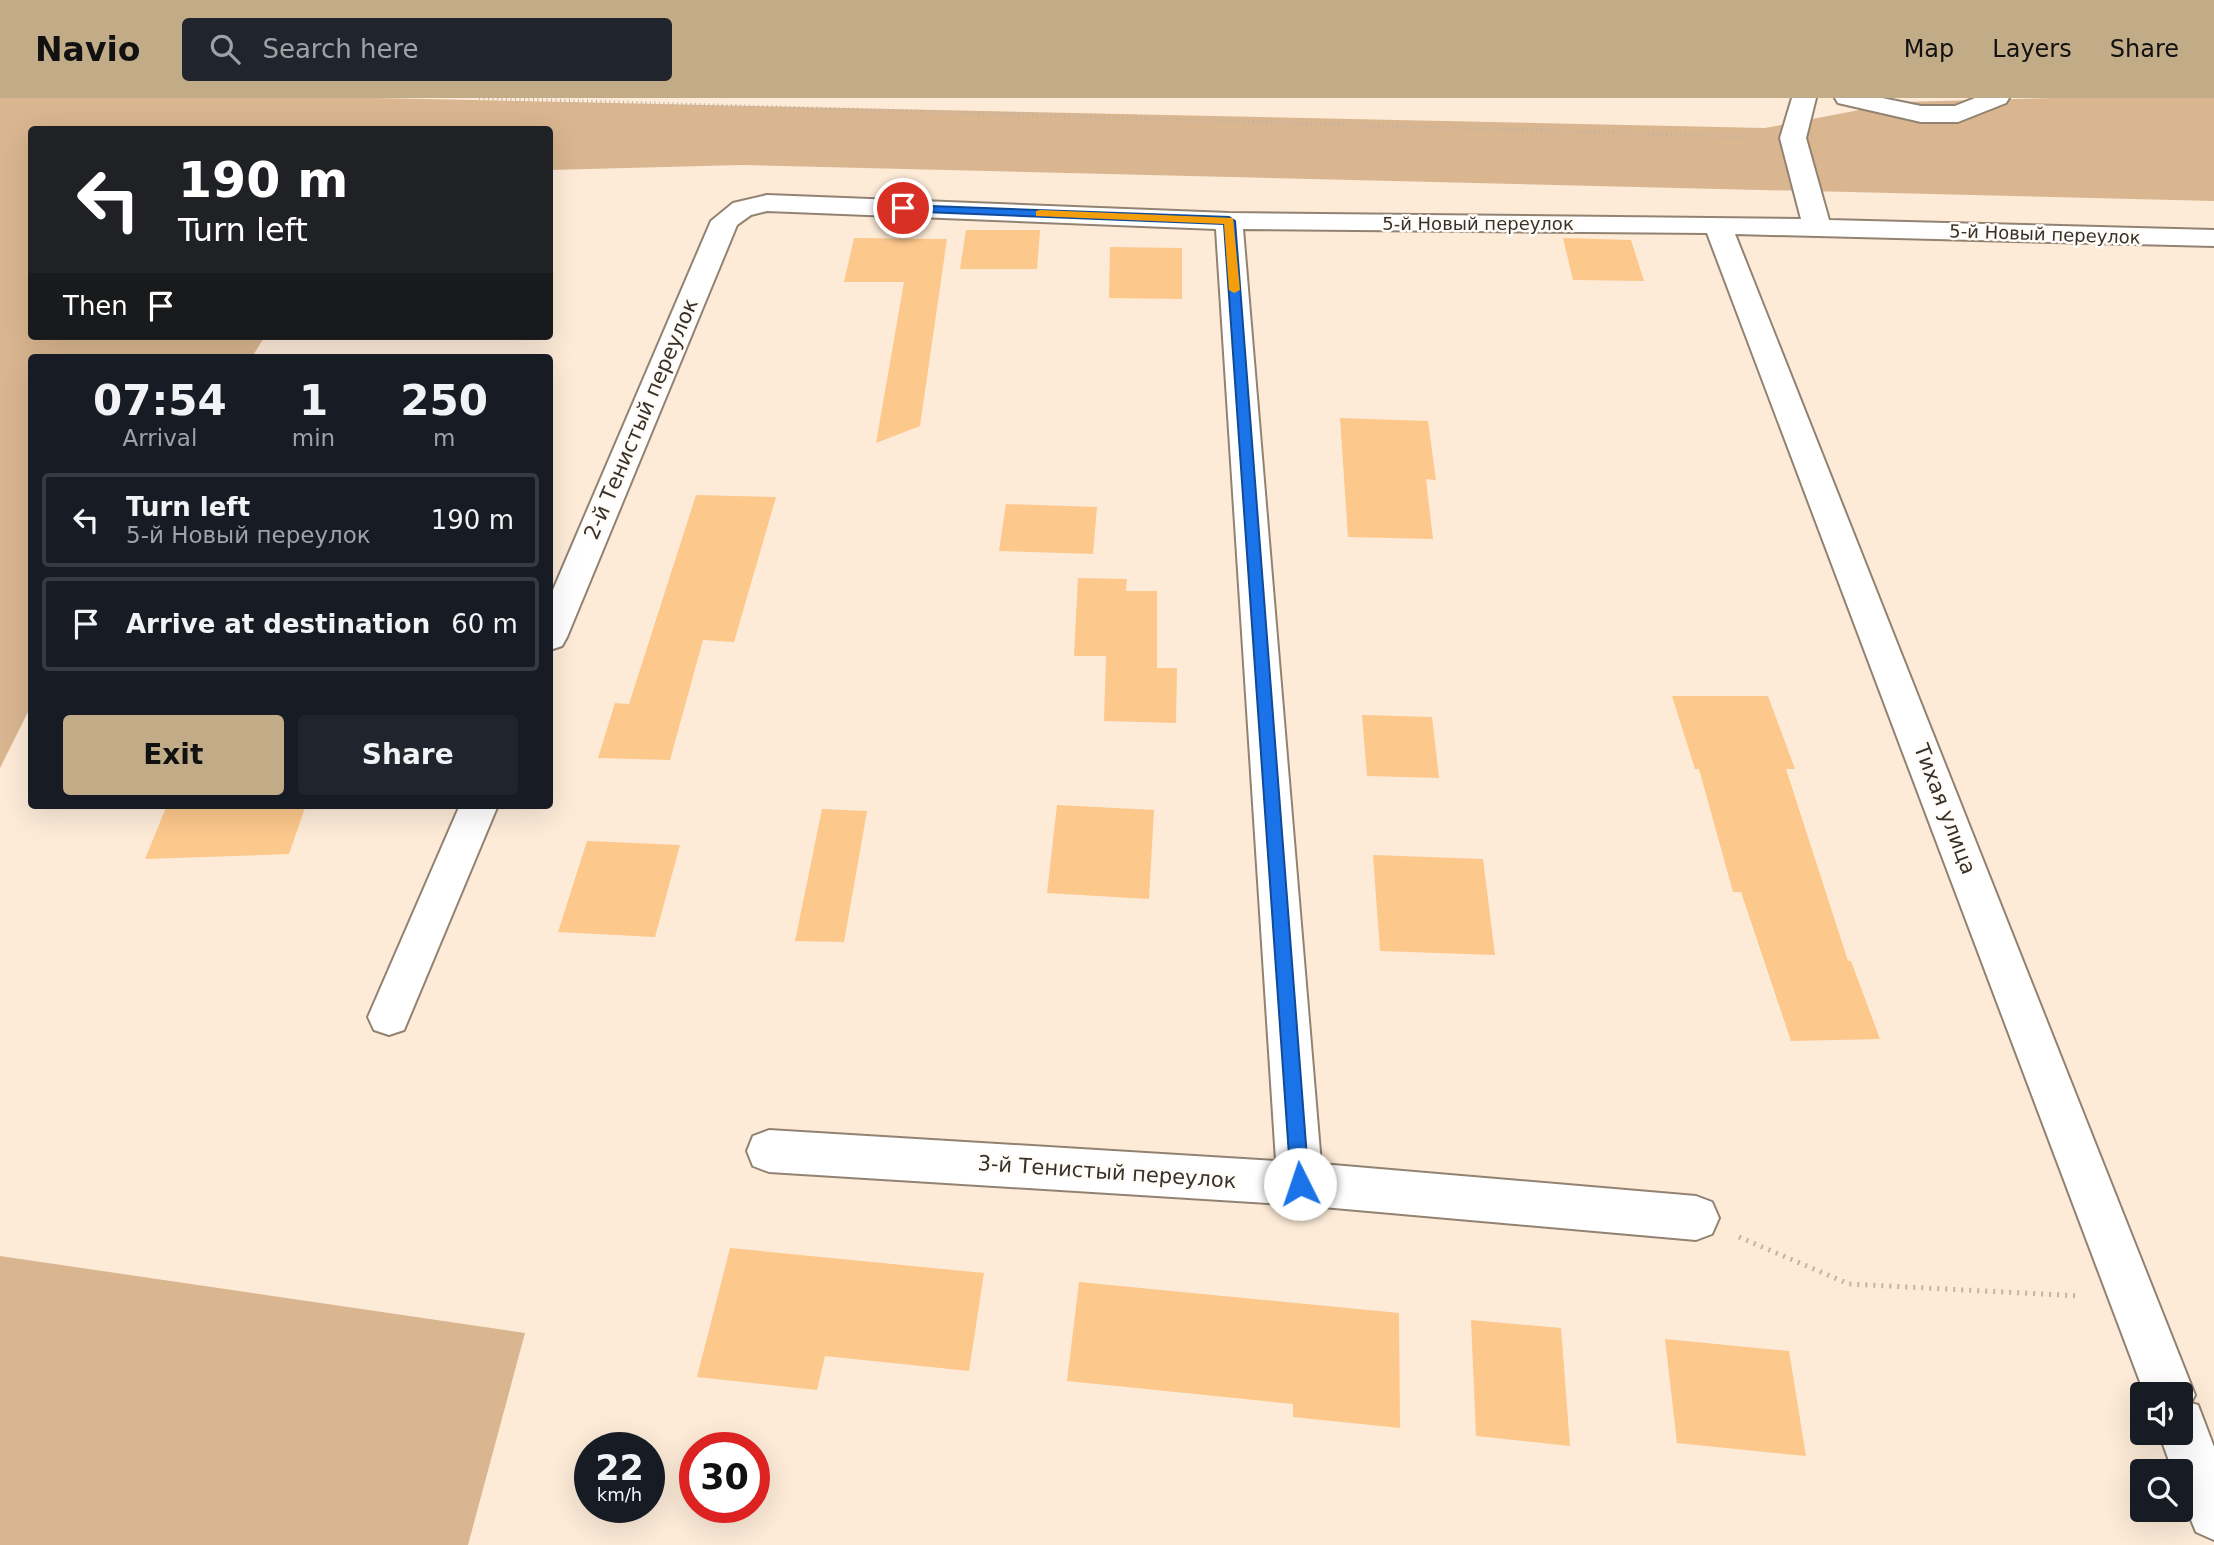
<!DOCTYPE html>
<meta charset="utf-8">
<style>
:root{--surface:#171b24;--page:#20242c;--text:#f1f3f6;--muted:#9ea1a6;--line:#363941;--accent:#c2ab87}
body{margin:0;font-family:"DejaVu Sans",sans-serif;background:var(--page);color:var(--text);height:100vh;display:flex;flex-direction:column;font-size:26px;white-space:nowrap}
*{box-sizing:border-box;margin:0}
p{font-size:23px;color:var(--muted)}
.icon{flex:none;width:38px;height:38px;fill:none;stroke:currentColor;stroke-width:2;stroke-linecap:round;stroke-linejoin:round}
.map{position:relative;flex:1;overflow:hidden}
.panel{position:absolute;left:28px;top:256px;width:525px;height:455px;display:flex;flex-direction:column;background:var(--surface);border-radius:7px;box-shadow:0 7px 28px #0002}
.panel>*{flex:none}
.top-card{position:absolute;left:28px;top:28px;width:525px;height:214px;border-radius:7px;box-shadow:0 7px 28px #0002;background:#202124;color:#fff;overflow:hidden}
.controls{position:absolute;left:2130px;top:1284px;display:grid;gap:14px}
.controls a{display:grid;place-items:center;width:63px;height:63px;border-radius:7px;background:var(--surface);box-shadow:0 7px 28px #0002;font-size:35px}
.speed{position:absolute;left:574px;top:1334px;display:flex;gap:14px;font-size:35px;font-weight:700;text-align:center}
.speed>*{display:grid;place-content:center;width:91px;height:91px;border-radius:50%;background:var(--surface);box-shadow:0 7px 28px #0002;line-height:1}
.speed small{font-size:18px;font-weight:400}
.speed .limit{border:10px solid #d22;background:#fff;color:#111}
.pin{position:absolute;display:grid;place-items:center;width:60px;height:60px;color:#fff;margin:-30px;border:4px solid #fff;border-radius:50%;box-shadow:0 2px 7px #0007}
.me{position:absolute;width:77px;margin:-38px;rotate:356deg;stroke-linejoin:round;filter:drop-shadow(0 0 5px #0008)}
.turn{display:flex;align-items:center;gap:24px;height:147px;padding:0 35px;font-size:32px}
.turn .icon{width:91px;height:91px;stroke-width:2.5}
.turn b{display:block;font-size:49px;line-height:60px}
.then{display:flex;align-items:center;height:66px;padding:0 35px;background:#0003;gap:14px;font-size:26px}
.eta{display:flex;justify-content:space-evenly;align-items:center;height:119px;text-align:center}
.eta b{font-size:42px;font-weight:600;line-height:49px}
.primary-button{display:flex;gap:14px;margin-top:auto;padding:14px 35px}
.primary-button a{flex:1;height:80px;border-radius:7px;background:var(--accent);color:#111;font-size:28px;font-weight:600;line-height:80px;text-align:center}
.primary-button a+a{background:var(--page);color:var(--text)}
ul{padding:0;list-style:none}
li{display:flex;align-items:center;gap:21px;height:94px;margin:0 14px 10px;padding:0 21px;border:4px solid var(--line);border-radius:7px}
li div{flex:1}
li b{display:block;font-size:26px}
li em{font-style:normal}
header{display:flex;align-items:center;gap:42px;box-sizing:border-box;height:98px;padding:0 35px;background:var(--accent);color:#111}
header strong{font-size:33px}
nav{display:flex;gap:38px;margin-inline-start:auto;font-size:24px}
.search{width:490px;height:63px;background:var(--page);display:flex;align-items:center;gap:18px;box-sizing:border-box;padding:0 24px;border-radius:7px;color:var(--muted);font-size:26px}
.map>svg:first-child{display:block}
.green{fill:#d9b690}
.building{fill:#fcc88c}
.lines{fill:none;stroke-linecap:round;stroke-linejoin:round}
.minor-casing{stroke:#928271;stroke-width:4}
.path-far1{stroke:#c1b2a3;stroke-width:3.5;stroke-dasharray:1 3.5;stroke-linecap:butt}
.path{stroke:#c1b2a3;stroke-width:5;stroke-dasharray:2 6;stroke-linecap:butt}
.minor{fill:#fff;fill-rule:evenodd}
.route{fill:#1a73e8;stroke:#114b97;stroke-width:2}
.slow{fill:#f59e0b}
.labels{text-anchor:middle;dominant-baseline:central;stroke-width:5;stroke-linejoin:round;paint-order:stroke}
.far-street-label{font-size:18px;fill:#38312a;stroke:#fffbf7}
.street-label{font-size:21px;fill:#38312a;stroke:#fffbf7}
</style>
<header>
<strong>Navio</strong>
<div class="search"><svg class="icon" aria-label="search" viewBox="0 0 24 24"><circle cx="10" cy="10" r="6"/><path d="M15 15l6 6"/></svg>Search here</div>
<nav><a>Map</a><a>Layers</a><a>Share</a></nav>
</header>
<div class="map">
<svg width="2214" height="1447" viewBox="0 0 2214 1447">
<rect width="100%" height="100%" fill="#fdebd8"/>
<g class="green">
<path d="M 0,0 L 378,0 L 1765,30 L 1901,4 L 2052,0 L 2214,0 L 2214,103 L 742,67 L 550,72 L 550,32 L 32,32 L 32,238 L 265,238 L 252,259 L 32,259 L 31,608 L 0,670 Z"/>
<path d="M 0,1158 L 525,1235 L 468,1447 L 0,1447 Z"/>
</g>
<g class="building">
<path d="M 966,132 L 1040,132 L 1037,171 L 960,171 Z"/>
<path d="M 854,140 L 947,141 L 920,328 L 876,345 L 904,184 L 844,184 Z"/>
<path d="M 1563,140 L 1631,142 L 1644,183 L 1573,182 Z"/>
<path d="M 1110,149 L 1182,150 L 1182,201 L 1109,200 Z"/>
<path d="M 1340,320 L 1428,323 L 1436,382 L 1426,381 L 1433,441 L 1348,439 Z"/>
<path d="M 696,397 L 776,399 L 734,544 L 703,542 L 670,662 L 598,660 L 615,605 L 629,606 Z"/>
<path d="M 1006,406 L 1097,409 L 1093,456 L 999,453 Z"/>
<path d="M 1078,480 L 1127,481 L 1126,493 L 1157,493 L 1157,570 L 1177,570 L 1176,625 L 1104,623 L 1106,558 L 1074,558 Z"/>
<path d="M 1672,598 L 1768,598 L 1795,671 L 1786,671 L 1848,863 L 1851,863 L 1880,941 L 1791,943 L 1741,794 L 1733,794 L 1699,671 L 1695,671 Z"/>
<path d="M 1362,617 L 1432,619 L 1439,680 L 1367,678 Z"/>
<path d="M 167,707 L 306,707 L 289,756 L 145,761 Z"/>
<path d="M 1057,707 L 1154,712 L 1149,801 L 1047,795 Z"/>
<path d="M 822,711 L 867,713 L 844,844 L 795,843 Z"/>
<path d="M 587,743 L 680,747 L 655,839 L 558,834 Z"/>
<path d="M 1373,757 L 1483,761 L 1495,857 L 1380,853 Z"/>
<path d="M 730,1150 L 984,1175 L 969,1273 L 825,1258 L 817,1292 L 697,1279 Z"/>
<path d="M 1079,1184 L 1399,1215 L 1400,1330 L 1293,1319 L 1293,1306 L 1067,1283 Z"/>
<path d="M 1471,1222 L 1561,1230 L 1570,1348 L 1476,1338 Z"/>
<path d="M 1665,1241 L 1789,1253 L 1806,1358 L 1677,1345 Z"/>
</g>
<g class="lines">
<g class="minor-casing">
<g id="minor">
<path d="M 1792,0 L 1816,0 L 1806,40 L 1829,122 L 2214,132 L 2214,148 L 1735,136 L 2195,1297 L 2191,1305 L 2198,1307 L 2214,1349 L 2214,1442 L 2196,1434 L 2180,1395 L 2180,1374 L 2173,1374 L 2159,1335 L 2180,1335 L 2180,1297 L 2145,1297 L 1707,135 L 1243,131 L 1321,1066 L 1696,1098 L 1712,1104 L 1719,1120 L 1712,1136 L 1696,1142 L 1300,1107 L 769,1074 L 753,1068 L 747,1053 L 753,1038 L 769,1032 L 1276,1063 L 1216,131 L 767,113 L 751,117 L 737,127 L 567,539 L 562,548 L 550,552 L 550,499 L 711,123 L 733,105 L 767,97 L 1229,115 L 1801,121 L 1780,40 Z"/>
<path d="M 1835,0 L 1882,0 L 1921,8 L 1955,8 L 1975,0 L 2009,0 L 2006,5 L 1958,24 L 1921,24 L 1838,5 Z"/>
<path d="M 460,707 L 498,707 L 404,932 L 389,937 L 374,932 L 368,919 Z"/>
</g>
</g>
<path class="path-far1" d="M 479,0 L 1754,39"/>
<path class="path" d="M 1739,1139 L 1849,1186 L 2081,1198"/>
<use href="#minor" class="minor"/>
</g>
<path class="route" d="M 903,107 L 1229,119 L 1235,123 L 1309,1086 L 1307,1092 L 1300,1095 L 1293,1092 L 1291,1086 L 1224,126 L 899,113 L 897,110 Z"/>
<path class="slow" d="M 1040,112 L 1233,120 L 1240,192 L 1234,195 L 1229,192 L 1224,126 L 1036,118 L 1036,113 Z"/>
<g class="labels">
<g class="far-street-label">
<text x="1478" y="125">5-й Новый переулок</text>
<text transform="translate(2045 136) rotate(2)">5-й Новый переулок</text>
</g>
<g class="street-label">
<text transform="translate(641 321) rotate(-67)">2-й Тенистый переулок</text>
<text transform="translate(1945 711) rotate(69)">Тихая улица</text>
<text transform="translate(1107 1074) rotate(4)">3-й Тенистый переулок</text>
</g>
</g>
</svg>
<div class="controls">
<a><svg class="icon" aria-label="sound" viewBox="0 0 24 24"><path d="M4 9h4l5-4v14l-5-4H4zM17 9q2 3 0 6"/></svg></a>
<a><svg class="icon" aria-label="search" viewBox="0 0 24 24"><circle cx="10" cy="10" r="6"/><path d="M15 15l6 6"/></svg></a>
</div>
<div class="speed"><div>22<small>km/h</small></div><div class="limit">30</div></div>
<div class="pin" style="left:903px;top:110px;background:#d93025"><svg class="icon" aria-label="arrive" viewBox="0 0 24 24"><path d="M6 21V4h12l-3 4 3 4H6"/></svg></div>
<svg class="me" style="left:1300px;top:1086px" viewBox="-20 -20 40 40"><circle r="19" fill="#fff"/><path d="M0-13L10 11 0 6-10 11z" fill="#1a73e8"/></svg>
<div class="top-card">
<div class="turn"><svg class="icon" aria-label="left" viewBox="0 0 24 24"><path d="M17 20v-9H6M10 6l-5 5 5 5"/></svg><div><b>190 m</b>Turn left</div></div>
<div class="then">Then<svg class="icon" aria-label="arrive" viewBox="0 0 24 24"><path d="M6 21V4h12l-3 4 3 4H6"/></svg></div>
</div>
<section class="panel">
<div class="eta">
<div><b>07:54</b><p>Arrival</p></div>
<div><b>1</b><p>min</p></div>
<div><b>250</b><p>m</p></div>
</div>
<ul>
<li><svg class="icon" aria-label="left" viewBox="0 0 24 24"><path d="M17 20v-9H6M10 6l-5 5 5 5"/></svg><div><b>Turn left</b><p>5-й Новый переулок</p></div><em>190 m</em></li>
<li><svg class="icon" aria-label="arrive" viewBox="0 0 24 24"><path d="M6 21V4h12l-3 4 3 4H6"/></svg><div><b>Arrive at destination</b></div><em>60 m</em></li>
</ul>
<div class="primary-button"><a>Exit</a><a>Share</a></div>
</section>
</div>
